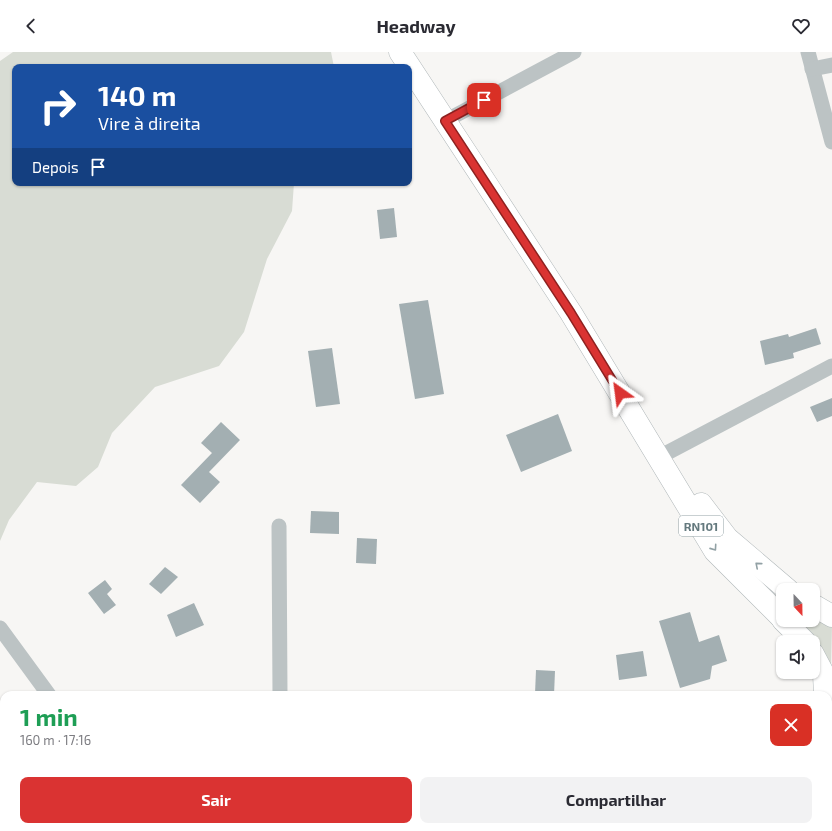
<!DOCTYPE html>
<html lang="pt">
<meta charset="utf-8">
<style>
:root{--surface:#fff;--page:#f2f2f3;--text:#2b2b33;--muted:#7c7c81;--accent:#da3332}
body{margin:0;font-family:"Exo 2",sans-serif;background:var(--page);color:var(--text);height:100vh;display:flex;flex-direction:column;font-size:15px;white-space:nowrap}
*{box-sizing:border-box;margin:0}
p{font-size:13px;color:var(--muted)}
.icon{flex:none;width:22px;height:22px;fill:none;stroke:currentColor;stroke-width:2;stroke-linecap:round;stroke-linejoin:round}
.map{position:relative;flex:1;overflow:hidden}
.sheet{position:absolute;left:0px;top:639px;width:832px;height:140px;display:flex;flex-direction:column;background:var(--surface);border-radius:12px 12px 0 0;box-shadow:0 1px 3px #0004}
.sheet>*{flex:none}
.banner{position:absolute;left:12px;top:12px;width:400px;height:122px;border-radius:8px;box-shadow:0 1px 3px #0004;background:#1a4fa0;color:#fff;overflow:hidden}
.needle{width:26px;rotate:158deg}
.controls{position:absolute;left:776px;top:531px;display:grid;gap:8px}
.controls a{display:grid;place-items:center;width:44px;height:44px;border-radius:8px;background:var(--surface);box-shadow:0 1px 3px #0004;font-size:20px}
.pin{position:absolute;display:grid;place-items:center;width:34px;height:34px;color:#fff;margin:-17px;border-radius:8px;box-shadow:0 2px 6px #0006}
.me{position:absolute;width:44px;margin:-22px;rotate:329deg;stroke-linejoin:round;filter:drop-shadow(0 0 3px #0008)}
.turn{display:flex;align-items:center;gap:14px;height:84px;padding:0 20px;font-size:18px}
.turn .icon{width:52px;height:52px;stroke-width:2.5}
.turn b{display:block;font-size:28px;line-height:34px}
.then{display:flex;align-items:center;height:38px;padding:0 20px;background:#0003;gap:8px;font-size:15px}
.round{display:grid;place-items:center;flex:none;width:42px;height:42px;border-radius:8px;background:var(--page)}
.headline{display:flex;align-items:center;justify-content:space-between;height:68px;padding:0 20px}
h1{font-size:24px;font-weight:700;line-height:30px;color:#1e9e55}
.primary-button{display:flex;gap:8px;margin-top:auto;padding:8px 20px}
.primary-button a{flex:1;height:46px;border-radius:8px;background:var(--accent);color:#fff;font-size:16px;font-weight:700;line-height:46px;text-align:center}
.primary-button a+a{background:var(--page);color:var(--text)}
header{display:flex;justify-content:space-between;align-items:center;height:52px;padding:0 20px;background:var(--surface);font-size:18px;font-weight:700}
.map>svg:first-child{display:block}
.green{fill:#d8dcd4}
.building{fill:#a3afb2}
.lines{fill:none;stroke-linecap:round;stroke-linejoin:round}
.secondary-casing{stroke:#afb7b9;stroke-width:22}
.primary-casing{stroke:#b0b7b9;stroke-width:23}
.street{stroke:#bcc3c4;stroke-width:15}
.secondary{stroke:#fff;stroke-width:21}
.primary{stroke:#fff;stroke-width:22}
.oneway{stroke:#92a1a5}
.route-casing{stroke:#8e2120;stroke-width:10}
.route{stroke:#da3332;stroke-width:7}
.labels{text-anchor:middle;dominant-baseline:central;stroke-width:4;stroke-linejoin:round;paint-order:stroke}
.shield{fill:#fff;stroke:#92a1a5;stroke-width:1}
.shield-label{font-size:12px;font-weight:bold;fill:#64797e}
</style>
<header><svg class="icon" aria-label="back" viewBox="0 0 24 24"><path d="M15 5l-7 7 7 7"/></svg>Headway<svg class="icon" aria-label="heart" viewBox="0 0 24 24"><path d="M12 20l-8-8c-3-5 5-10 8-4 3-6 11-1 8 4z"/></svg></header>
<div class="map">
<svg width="832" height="779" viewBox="0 0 832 779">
<rect width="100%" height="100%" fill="#f7f6f4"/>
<g class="green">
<path d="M 13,0 L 331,0 L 334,15 L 15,15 L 15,131 L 294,131 L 292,159 L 267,207 L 244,280 L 219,314 L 155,335 L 112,381 L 98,415 L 76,434 L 37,430 L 9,468 L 0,489 L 0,9 Z"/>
<path d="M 813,563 L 832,574 L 831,616 L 794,568 L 813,568 Z"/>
<path d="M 4,722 L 4,775 L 70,775 L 71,779 L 0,779 L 0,723 Z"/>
</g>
<g class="building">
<path d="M 394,156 L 397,185 L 380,187 L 377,158 Z"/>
<path d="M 428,248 L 444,342 L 415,347 L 399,252 Z"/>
<path d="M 816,276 L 821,292 L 793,301 L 794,306 L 765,313 L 760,289 L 788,282 L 789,285 Z"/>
<path d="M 332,296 L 340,352 L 316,355 L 308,299 Z"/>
<path d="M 832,346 L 832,364 L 817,370 L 810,355 Z"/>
<path d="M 558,362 L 572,399 L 521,420 L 506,383 Z"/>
<path d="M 221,370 L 240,388 L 209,420 L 220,430 L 200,451 L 181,433 L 212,401 L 201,391 Z"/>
<path d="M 311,459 L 339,460 L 339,482 L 310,481 Z"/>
<path d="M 357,486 L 377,487 L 376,512 L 356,511 Z"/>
<path d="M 165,515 L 178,525 L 161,542 L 149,532 Z"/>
<path d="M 105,528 L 112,537 L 107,542 L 116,553 L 104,562 L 88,541 Z"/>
<path d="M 194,551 L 204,573 L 176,585 L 167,563 Z"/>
<path d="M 690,560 L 699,590 L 719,583 L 727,609 L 712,614 L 710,627 L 680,636 L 659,569 Z"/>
<path d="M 643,599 L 647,624 L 619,628 L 616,603 Z"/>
<path d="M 536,618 L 555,619 L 554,643 L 535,642 Z"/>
</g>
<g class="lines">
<g class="secondary-casing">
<g id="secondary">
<path d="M 828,755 L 832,755"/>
<path d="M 534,779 L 557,775"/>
<path d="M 650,779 L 668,775"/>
</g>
</g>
<g class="primary-casing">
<g id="primary">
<path d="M 400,0 L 571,261 L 715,499 L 783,567"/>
<path d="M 701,452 L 727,486 L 788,538"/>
<path d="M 813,553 L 832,564"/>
<path d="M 783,568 L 805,590"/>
<path d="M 813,602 L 824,623 L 825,643"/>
<path d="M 828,705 L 832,712"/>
</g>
</g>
<g class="street">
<path d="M 808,0 L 832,90"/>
<path d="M 812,17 L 832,13"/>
<path d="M 445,69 L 574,0"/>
<path d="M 663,403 L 832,314"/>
<path d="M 279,474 L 280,643"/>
<path d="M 0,576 L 49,643"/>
<path d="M 145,775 L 148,779"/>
<path d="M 290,775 L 290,779"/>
<path d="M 629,775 L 630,779"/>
</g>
<use href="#secondary" class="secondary"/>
<use href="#primary" class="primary"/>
</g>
<defs><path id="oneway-chevron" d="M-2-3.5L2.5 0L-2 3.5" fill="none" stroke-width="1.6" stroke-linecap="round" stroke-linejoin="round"/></defs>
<g class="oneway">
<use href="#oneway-chevron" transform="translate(714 496) rotate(55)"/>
<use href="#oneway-chevron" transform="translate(758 513) rotate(-139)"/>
</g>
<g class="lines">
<g class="route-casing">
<path id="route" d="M 484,48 L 445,69 L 571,261 L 620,341"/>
</g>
<use href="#route" class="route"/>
</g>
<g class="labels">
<rect class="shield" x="679" y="464" width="44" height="20" rx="3"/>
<g class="shield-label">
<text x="701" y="474">RN101</text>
</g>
</g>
</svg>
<div class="controls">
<a><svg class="needle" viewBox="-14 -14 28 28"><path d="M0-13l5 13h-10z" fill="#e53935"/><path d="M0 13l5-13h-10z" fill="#7c7c81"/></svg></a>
<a><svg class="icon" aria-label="sound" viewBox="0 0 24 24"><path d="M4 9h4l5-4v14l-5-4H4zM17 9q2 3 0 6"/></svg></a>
</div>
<div class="pin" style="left:484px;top:48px;background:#d93025"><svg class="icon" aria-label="arrive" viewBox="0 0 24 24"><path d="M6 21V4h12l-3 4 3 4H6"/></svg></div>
<svg class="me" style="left:620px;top:341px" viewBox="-20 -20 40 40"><path d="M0-17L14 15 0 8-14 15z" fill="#da3332" stroke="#fff" stroke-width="4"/></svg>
<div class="banner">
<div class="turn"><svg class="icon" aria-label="right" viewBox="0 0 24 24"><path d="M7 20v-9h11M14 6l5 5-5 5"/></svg><div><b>140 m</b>Vire à direita</div></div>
<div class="then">Depois<svg class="icon" aria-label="arrive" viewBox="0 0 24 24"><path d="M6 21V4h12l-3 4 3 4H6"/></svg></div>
</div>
<section class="sheet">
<div class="headline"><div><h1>1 min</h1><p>160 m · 17:16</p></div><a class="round" style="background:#d93025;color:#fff"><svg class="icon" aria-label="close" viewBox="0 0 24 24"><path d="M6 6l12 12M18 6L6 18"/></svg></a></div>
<div class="primary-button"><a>Sair</a><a>Compartilhar</a></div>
</section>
</div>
